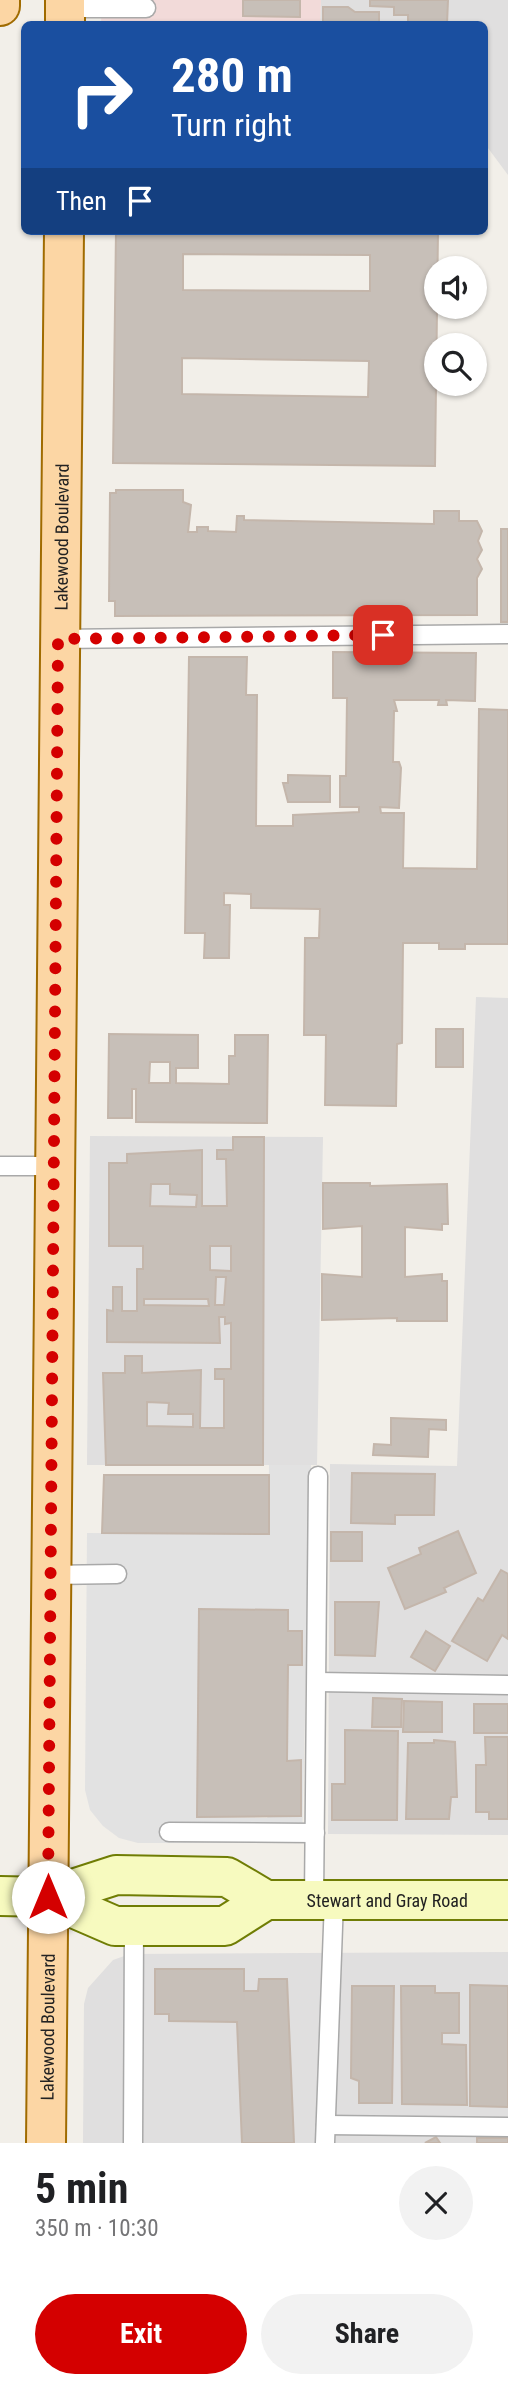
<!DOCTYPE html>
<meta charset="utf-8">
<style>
:root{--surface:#fff;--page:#f2f2f2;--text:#202124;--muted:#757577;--accent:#d40000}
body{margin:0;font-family:"Roboto Condensed",sans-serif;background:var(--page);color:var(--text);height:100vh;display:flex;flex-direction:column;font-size:26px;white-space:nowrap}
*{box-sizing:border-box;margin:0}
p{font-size:23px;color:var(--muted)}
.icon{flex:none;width:38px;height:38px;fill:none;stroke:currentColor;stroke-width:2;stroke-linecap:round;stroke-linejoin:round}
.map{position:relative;height:2143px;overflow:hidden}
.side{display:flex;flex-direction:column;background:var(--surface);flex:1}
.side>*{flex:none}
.guide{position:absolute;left:21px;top:21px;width:467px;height:214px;border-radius:10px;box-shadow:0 2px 5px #0004;background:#1a4fa0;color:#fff;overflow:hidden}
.controls{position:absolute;left:424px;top:256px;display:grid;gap:14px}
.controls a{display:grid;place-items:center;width:63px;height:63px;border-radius:50%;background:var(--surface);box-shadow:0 2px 5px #0004;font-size:35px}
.pin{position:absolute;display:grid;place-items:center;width:60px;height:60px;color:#fff;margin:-30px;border-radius:14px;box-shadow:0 4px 10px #0006}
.me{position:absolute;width:77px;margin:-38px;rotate:0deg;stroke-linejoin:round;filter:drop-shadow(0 0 5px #0008)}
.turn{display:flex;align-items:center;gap:24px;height:147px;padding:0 35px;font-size:32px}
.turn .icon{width:91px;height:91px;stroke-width:2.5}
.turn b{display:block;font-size:49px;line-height:60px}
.then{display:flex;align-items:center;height:66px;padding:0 35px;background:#0003;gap:14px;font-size:26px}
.round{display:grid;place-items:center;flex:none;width:74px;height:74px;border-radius:37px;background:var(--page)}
.overview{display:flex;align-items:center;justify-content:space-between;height:119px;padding:0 35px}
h1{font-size:42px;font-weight:700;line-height:52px}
.button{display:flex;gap:14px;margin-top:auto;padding:14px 35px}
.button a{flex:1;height:80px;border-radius:42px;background:var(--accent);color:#fff;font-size:28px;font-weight:700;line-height:80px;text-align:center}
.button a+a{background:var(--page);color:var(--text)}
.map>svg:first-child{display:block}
.residential{fill:#e0dfdf}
.commercial{fill:#f2dad9}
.parking{fill:#e2e2e2;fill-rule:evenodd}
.building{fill:#c7bfb8;stroke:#c4b6ab;stroke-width:2;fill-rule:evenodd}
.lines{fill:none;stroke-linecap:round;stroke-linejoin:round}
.service-casing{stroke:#a9a9a9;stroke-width:21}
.secondary-casing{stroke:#707d05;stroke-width:42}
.primary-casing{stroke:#a06b00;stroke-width:42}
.service{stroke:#fff;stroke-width:18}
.secondary{stroke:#f7fabf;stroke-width:38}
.primary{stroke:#fcd6a4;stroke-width:38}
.route{stroke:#d40000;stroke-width:12;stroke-dasharray:0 21.6}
.labels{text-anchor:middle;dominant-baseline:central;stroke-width:7;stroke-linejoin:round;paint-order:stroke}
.street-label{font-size:18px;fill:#222;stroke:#fff}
</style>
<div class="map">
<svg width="508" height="2143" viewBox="0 0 508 2143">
<rect width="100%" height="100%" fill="#f2efe9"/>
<g class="residential">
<path d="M 321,0 L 508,0 L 508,175 L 485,144 L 485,24 L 320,24 Z"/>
<path d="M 476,997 L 508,998 L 508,1835 L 328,1834 L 330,1464 L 457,1466 Z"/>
<path d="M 90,1136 L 323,1137 L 317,1465 L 87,1465 Z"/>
<path d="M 508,1952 L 508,2143 L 83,2143 L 84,2004 L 88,1988 L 113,1960 L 130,1954 Z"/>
</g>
<path class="commercial" d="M 102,0 L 321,0 L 320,24 L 101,24 Z"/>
<path class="parking" d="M 269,1465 L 311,1465 L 302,1843 L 138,1843 L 119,1838 L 103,1826 L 90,1810 L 85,1790 L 87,1533 L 268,1534 ZM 199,1610 L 288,1610 L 288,1631 L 302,1631 L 302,1665 L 288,1665 L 287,1761 L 300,1760 L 267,1818 L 197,1817 Z"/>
<g class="building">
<path d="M 243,0 L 300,0 L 300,17 L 243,16 Z"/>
<path d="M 370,0 L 448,0 L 447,24 L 408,24 L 408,15 L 394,15 L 394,7 L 370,6 Z"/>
<path d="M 323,7 L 348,7 L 355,12 L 379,12 L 379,24 L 323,24 Z"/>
<path d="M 116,231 L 438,231 L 435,466 L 113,463 ZM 183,254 L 370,255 L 370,291 L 183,290 ZM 182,358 L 369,361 L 368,397 L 182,394 Z"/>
<path d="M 116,490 L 183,490 L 183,502 L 191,505 L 188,532 L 197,532 L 197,527 L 208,527 L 208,531 L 236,532 L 237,516 L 244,516 L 244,520 L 434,524 L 434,511 L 459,511 L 459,521 L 477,521 L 482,531 L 478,541 L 482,550 L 477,559 L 482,569 L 477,578 L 477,615 L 115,616 L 115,601 L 109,601 L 110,493 L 116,493 Z"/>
<rect x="501" y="529" width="7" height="93"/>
<path d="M 333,652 L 476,653 L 475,701 L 446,700 L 447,705 L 438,705 L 439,700 L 394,700 L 397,711 L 394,711 L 393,762 L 399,762 L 401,768 L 399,808 L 380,807 L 381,813 L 404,813 L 403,868 L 477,869 L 479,709 L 508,710 L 508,944 L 465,944 L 465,949 L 439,949 L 439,943 L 403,943 L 402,1043 L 397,1044 L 396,1106 L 325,1105 L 326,1035 L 304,1035 L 305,938 L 319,938 L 320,909 L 251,908 L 251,894 L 224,893 L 224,905 L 230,905 L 229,958 L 204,958 L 205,933 L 185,933 L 189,657 L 247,657 L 246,695 L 257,695 L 256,826 L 293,826 L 293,815 L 359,812 L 359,807 L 340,807 L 340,776 L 346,776 L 347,698 L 333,698 Z"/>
<path d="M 288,775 L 330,776 L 330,802 L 288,802 L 283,783 L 288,783 Z"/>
<rect x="436" y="1029" width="27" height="38"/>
<path d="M 109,1034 L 198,1035 L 198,1068 L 176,1068 L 176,1083 L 229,1084 L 229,1056 L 235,1056 L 235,1035 L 268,1035 L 267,1123 L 136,1122 L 136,1089 L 132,1089 L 132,1118 L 108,1118 ZM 150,1062 L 170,1062 L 170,1083 L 149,1083 Z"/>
<path d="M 233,1137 L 264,1137 L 263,1465 L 106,1465 L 103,1373 L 125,1373 L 125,1356 L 142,1356 L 142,1373 L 201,1370 L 200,1428 L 224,1428 L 224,1379 L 215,1379 L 215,1369 L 231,1369 L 231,1323 L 225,1324 L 225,1317 L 219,1317 L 220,1343 L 107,1342 L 107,1310 L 113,1311 L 113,1287 L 122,1287 L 122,1311 L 137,1311 L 137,1269 L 143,1269 L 143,1246 L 109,1246 L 109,1163 L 127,1163 L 127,1154 L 202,1150 L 202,1206 L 227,1206 L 226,1159 L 217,1159 L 217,1150 L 233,1150 ZM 151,1184 L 170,1184 L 170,1194 L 197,1195 L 196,1207 L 150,1206 ZM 210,1246 L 231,1246 L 231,1271 L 210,1270 ZM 216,1277 L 226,1277 L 224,1305 L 215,1305 ZM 144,1299 L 208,1299 L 209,1306 L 144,1305 ZM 147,1402 L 169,1403 L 168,1414 L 193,1414 L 193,1427 L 147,1426 Z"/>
<path d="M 323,1183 L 370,1183 L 370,1186 L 447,1184 L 448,1224 L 442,1224 L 442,1230 L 405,1227 L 405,1277 L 442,1274 L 442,1281 L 447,1281 L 447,1321 L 397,1321 L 397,1318 L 322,1320 L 322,1274 L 362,1277 L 362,1226 L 323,1229 Z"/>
<path d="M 391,1418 L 446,1420 L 446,1430 L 429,1429 L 428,1457 L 373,1455 L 374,1444 L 391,1445 Z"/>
<path d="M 352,1473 L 435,1474 L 434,1515 L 395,1515 L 395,1524 L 351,1523 Z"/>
<path d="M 104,1475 L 269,1475 L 269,1534 L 102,1533 Z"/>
<path d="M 458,1531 L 476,1573 L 444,1588 L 446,1592 L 405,1609 L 388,1568 L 421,1554 L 419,1548 Z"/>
<rect x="331" y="1532" width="31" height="29"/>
<path d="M 501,1570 L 508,1574 L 508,1639 L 502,1635 L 487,1661 L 452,1641 L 478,1598 L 483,1601 Z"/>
<path d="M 335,1602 L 379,1602 L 375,1656 L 335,1655 Z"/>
<path d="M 199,1609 L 288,1610 L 288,1631 L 302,1631 L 302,1665 L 288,1665 L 287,1761 L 301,1760 L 301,1816 L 197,1817 Z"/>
<path d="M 426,1631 L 450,1646 L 435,1671 L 411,1657 Z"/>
<path d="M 373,1698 L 402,1699 L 401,1727 L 372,1727 Z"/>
<path d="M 404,1701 L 442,1702 L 442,1732 L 403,1732 Z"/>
<rect x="474" y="1704" width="34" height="29"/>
<path d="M 345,1730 L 398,1731 L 397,1820 L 332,1820 L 332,1784 L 345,1784 Z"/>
<path d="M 485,1737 L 508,1737 L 508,1819 L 489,1819 L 489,1812 L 476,1812 L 476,1765 L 486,1765 Z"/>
<path d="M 434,1740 L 455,1742 L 457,1797 L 451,1797 L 449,1819 L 406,1819 L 408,1743 L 434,1743 Z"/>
<path d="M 155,1969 L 244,1969 L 244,1991 L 258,1991 L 259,1979 L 287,1979 L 294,2143 L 242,2143 L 237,2022 L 169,2021 L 169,2014 L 155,2014 Z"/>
<path d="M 470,1985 L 508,1986 L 508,2107 L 470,2106 Z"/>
<path d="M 352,1986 L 394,1986 L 392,2103 L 359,2103 L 359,2081 L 351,2078 Z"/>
<path d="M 401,1986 L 435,1986 L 435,1993 L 459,1993 L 459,2033 L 442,2033 L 442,2044 L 466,2045 L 467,2105 L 402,2104 Z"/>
<path d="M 436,2137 L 440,2143 L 425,2143 Z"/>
<rect x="477" y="2138" width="31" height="5"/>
</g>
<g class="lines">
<g class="service-casing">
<g id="service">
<path d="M 65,8 L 146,8"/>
<path d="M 58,639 L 508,634"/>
<path d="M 0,1166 L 54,1166"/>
<path d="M 50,1575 L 117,1574"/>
<path d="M 317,1682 L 508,1685"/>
<path d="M 169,1832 L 315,1833"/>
<path d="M 314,1900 L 318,1476"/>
<path d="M 326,2125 L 508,2127"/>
<path d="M 133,2143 L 134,1926"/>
<path d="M 325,2143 L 334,1900"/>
</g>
</g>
<g class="secondary-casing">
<g id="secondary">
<path id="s1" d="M 0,1896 L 48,1897 L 116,1875 L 227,1877 L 266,1900 L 508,1900"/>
<path d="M 48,1897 L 115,1926 L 225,1926 L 266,1900"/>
</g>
</g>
<g class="primary-casing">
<g id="primary">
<path d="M 0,6 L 0,0"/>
<path d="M 65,24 L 65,0"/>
<path id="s2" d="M 46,2143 L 64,231"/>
</g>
</g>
<use href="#service" class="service"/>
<use href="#secondary" class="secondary"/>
<use href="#primary" class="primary"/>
</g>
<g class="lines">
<path class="route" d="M 48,1897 L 58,639 L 383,635"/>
</g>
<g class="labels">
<g class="street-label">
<text stroke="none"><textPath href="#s2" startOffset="1606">Lakewood Boulevard</textPath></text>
<text stroke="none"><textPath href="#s1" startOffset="397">Stewart and Gray Road</textPath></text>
<text stroke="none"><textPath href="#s2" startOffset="116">Lakewood Boulevard</textPath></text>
</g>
</g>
</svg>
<div class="controls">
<a><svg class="icon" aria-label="sound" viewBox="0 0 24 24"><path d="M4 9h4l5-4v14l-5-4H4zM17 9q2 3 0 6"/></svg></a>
<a><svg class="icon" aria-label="search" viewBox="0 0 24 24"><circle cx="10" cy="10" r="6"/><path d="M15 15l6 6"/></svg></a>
</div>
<div class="pin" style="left:383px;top:635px;background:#d93025"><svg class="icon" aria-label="arrive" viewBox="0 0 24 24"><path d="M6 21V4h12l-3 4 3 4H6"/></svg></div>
<svg class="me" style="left:48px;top:1897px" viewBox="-20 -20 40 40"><circle r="19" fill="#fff"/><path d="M0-13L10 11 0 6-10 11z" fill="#d40000"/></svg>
<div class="guide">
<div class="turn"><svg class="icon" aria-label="right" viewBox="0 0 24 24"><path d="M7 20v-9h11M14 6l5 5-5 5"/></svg><div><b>280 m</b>Turn right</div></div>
<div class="then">Then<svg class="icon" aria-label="arrive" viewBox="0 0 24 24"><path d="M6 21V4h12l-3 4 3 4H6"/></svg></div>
</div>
</div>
<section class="side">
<div class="overview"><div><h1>5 min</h1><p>350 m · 10:30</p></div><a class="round"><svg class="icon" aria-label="close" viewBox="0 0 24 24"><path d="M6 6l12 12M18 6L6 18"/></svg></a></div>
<div class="button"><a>Exit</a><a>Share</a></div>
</section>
